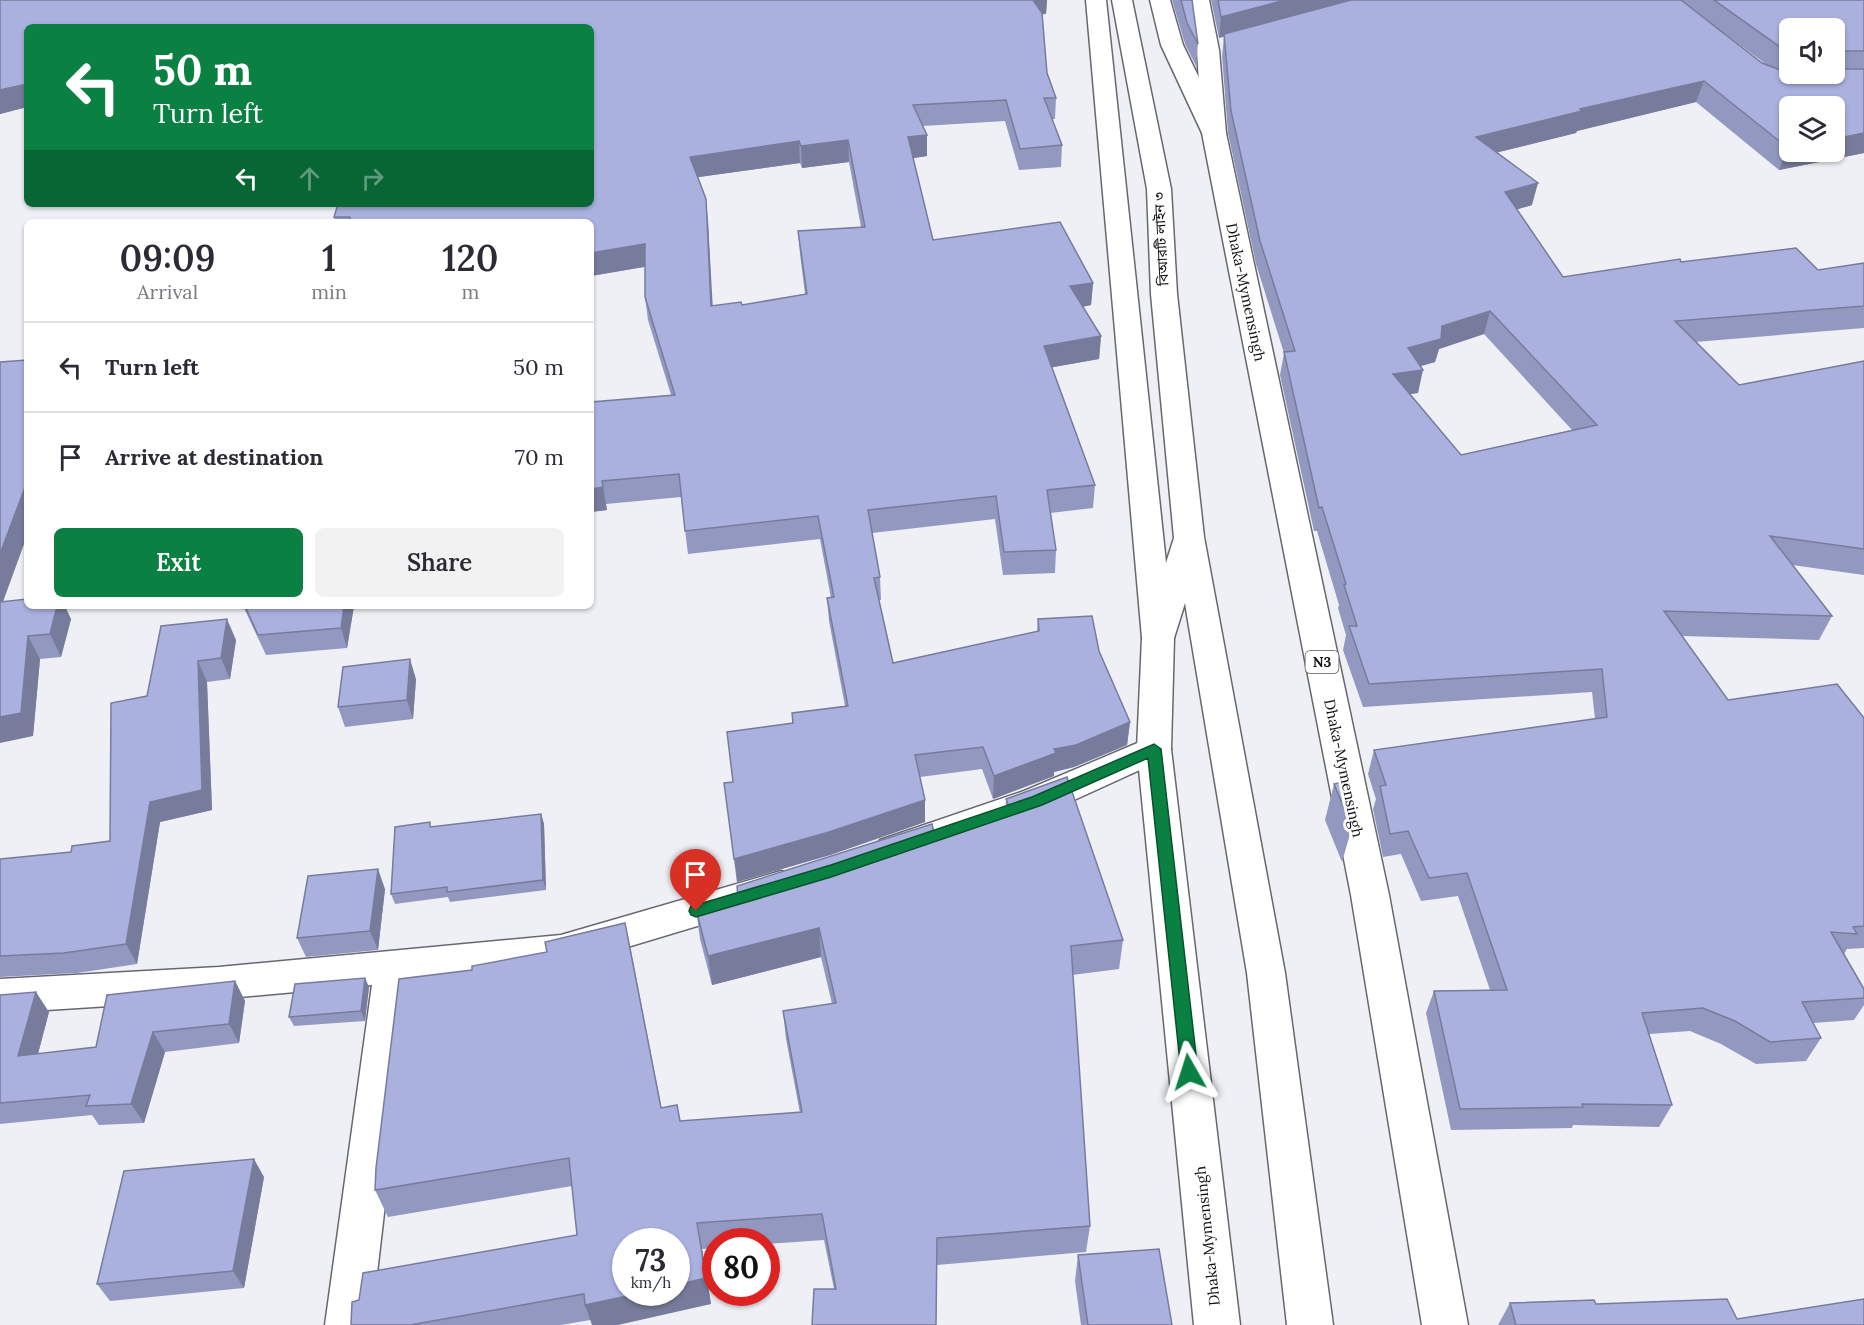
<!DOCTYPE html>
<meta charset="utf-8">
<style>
:root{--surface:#fff;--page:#f2f2f3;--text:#2b2b33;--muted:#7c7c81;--line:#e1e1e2;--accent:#0b8043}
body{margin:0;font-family:Lora,"Noto Sans Bengali",serif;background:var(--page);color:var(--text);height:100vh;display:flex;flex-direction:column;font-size:22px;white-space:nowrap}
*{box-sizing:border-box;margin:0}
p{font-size:20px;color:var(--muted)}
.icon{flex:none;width:33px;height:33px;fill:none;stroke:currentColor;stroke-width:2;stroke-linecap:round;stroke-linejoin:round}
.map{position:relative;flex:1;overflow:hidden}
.sheet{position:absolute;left:24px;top:219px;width:570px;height:390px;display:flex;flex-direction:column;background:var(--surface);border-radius:9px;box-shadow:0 2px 4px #0004}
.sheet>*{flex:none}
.guide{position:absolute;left:24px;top:24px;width:570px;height:183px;border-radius:9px;box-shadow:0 2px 4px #0004;background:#0b8043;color:#fff;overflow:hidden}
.buttons{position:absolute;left:1779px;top:18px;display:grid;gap:12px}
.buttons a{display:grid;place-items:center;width:66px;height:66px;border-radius:9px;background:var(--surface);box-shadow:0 2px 4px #0004;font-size:30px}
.speed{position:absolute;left:612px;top:1228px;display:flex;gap:12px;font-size:30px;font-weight:700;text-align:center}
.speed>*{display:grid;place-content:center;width:78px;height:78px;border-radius:50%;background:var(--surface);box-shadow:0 2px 4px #0004;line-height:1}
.speed small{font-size:15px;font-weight:400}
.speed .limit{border:9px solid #d22;background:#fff;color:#111}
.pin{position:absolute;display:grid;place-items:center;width:51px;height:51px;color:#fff;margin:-62px -26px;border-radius:50% 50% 50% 0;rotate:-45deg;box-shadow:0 0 6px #0007}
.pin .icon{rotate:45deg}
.me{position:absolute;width:66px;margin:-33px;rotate:354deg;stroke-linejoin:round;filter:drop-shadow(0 0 4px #0008)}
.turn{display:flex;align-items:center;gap:21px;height:126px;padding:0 30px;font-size:27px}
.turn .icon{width:78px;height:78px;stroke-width:2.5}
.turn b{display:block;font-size:42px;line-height:51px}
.lanes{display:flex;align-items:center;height:57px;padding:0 30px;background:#0003;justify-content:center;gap:30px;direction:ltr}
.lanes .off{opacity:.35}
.eta{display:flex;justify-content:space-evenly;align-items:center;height:102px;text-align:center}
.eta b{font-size:36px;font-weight:600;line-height:42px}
.primary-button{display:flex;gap:12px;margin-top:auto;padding:12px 30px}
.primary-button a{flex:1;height:69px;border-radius:9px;background:var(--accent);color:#fff;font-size:24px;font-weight:600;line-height:69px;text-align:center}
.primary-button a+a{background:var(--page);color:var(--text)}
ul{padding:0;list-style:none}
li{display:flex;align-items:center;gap:18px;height:90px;padding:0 30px;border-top:2px solid var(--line)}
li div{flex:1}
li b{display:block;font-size:22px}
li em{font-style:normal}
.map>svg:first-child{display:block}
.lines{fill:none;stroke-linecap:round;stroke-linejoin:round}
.minor-casing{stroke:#67686e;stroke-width:3}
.trunk-casing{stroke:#67686e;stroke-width:3}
.motorway-casing{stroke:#67686e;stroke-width:3}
.minor{fill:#fff;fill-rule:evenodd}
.trunk{fill:#fff;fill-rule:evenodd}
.motorway{fill:#fff;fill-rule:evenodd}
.wall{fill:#9298c0;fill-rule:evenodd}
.shaded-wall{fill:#777c9c}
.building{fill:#aab1df;stroke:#777c9c;stroke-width:1.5;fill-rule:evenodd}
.route{fill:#0b8043;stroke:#07532c;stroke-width:1.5}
.labels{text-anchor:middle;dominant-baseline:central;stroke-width:6;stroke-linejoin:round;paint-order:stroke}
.far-street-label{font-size:14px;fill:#111114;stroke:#fff}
.shield{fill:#fff;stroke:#58585a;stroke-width:1.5}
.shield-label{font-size:14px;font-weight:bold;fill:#111114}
.street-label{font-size:15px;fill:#111114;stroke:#fff}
</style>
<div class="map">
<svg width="1864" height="1325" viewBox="0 0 1864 1325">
<rect width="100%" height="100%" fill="#eff0f6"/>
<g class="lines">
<g class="minor-casing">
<g id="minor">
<path d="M 1154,736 L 1166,740 L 1171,749 L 1166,758 L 1050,811 L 893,864 L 880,860 L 875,850 L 880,840 L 1024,791 Z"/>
<path d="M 781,871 L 794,875 L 800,886 L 794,897 L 561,967 L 411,981 L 371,1325 L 325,1325 L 372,985 L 219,999 L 0,1013 L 0,979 L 219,967 L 561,935 Z"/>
</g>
</g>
<g class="trunk-casing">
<g id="trunk">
<path d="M 1086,0 L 1106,0 L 1174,638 L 1171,749 L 1240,1325 L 1194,1325 L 1137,749 L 1142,638 Z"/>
<path d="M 1189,0 L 1209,0 L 1219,50 L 1226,133 L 1389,895 L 1468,1325 L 1422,1325 L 1351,895 L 1202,133 L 1197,50 Z"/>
</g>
</g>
<g class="motorway-casing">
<g id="motorway">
<path d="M 1112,0 L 1132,0 L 1171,189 L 1177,294 L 1204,537 L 1285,973 L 1333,1325 L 1287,1325 L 1247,973 L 1185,603 L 1174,638 L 1170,646 L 1158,650 L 1146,646 L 1142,638 L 1174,538 L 1151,294 L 1147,189 Z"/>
<path d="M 1150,0 L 1170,0 L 1183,45 L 1226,133 L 1222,138 L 1214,140 L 1206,138 L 1202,133 L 1161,45 Z"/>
</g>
</g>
<use href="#minor" class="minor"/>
<use href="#trunk" class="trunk"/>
<use href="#motorway" class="motorway"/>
</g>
<g class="wall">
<path d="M 0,0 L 1047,0 L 1046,14 L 1042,14 L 1047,73 L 1056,98 L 1055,119 L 1052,119 L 1062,145 L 1061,167 L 1019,170 L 1005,121 L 923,126 L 927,156 L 913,158 L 933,240 L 1093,283 L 1091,305 L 1083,307 L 1101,336 L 1099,359 L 1052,367 L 1095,485 L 1093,508 L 1050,513 L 1056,550 L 1055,573 L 1003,575 L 995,519 L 872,533 L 880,577 L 881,600 L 879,600 L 893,663 L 1037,632 L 1038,619 L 1099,651 L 1130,722 L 1127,745 L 1074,767 L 1054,772 L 1054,776 L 993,799 L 982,769 L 920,777 L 925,800 L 925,822 L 830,855 L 737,882 L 733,782 L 792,723 L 792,713 L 845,706 L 829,621 L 827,598 L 831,598 L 820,539 L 688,554 L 681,497 L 606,504 L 607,510 L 591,512 L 591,402 L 671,395 L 648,320 L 645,297 L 645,267 L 591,276 L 591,222 L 335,222 L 334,217 L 591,27 L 27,27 L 27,107 L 0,114 ZM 849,162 L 861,227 L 798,231 L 800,254 L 805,294 L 742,305 L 712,306 L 708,221 L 698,177 L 800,163 L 802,168 Z"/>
<path d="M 1172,0 L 1192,0 L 1198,44 L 1196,66 L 1185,44 Z"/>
<path d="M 1211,0 L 1864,0 L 1864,153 L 1779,170 L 1696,102 L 1577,131 L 1576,133 L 1497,152 L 1532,205 L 1517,209 L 1563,277 L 1681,262 L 1818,270 L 1864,263 L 1864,328 L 1695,342 L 1739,385 L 1864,361 L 1864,575 L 1792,565 L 1832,616 L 1819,640 L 1682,636 L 1728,700 L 1864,718 L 1864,948 L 1847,949 L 1844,954 L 1864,989 L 1864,1005 L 1854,1020 L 1813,1023 L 1821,1038 L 1806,1061 L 1756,1064 L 1721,1044 L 1690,1031 L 1649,1034 L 1672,1105 L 1659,1127 L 1573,1125 L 1572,1128 L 1451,1130 L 1426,1013 L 1434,991 L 1490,990 L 1458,896 L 1421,901 L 1401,854 L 1383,857 L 1373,809 L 1376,799 L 1368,774 L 1374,750 L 1595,719 L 1592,692 L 1363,707 L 1343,650 L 1346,635 L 1338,608 L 1339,605 L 1317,531 L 1314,531 L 1280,375 L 1284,353 L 1256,264 L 1228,133 L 1222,56 L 1224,36 L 1219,38 ZM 1790,28 L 1834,28 L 1834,74 L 1790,74 ZM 1724,33 L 1767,65 L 1762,63 ZM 1484,334 L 1572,430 L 1461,455 L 1410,394 L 1418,393 L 1421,366 L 1435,362 L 1439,349 Z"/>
<path d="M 3,602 L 71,619 L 61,657 L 40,659 L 33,736 Z"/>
<path d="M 243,606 L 354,606 L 347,648 L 266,655 Z"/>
<path d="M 161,626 L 236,640 L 230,679 L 207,682 L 212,810 L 160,822 L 137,964 L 77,973 L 0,977 L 0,859 L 71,852 L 110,841 L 147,696 Z"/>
<path d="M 416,679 L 413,719 L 345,727 L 338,707 Z"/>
<path d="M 1334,784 L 1352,827 L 1342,862 L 1325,820 Z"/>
<path d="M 1006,799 L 1123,940 L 1119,969 L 1072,975 L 1090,1226 L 1086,1252 L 937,1265 L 936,1325 L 834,1289 L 824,1240 L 766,1244 L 766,1242 L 716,1242 L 716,1248 L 702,1249 L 711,1304 L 590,1320 L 561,1325 L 351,1325 L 577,1235 L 572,1186 L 388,1217 L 375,1190 L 631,952 L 661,1108 L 677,1105 L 680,1121 L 800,1113 L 786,1039 L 783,1011 L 832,1004 L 821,957 L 712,985 L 700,939 L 696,909 L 738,899 L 936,841 L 1005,816 Z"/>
<path d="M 541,814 L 544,824 L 546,890 L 450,902 L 448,897 L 395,904 L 391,894 L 432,827 Z"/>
<path d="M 385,889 L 378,950 L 306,957 L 297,938 Z"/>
<path d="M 235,981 L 245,1001 L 239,1043 L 165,1052 L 144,1123 L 99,1125 L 92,1115 L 0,1124 L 0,995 L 49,1012 L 38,1054 L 96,1047 Z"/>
<path d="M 369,987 L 365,1021 L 294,1026 L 289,1017 Z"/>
<path d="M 264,1177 L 244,1288 L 110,1301 L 97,1284 Z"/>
<path d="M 1078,1255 L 1172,1325 L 1081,1325 L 1075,1281 Z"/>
<path d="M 1510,1303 L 1596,1304 L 1737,1319 L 1864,1325 L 1498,1325 Z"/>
</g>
<g class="shaded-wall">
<path d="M 1029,0 L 1047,0 L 1046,14 L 1029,16 Z"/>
<path d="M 1285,0 L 1360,0 L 1219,38 L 1221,17 Z"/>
<path d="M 1704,81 L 1696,102 L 1577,131 L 1576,133 L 1471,159 L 1476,137 L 1580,109 Z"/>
<path d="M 27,84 L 27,107 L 0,114 L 0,90 Z"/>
<path d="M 1864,133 L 1864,153 L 1779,170 L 1788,148 L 1790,147 L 1790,152 L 1834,152 L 1834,139 Z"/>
<path d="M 927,135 L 927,156 L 908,159 L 908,137 Z"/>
<path d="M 848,140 L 849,162 L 802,168 L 801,146 Z"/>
<path d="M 799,141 L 800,163 L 692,178 L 690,157 Z"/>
<path d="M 1538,183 L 1532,205 L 1499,215 L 1505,192 Z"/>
<path d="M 706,199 L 708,221 L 714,329 L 711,306 Z"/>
<path d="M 645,244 L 648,266 L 591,276 L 591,253 Z"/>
<path d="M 1093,283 L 1091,305 L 1068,309 L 1070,286 Z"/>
<path d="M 1490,311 L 1484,334 L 1439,349 L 1435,362 L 1403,371 L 1408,348 L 1442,326 Z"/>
<path d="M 1101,336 L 1099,359 L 1043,369 L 1044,346 Z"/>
<path d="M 1423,370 L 1418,393 L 1388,397 L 1393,374 Z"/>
<path d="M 602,481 L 607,510 L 591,512 L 591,489 Z"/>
<path d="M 27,482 L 27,536 L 0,610 L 0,554 Z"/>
<path d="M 57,606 L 65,606 L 71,619 L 61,657 L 50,634 Z"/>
<path d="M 344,606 L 354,606 L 347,648 L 341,628 Z"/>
<path d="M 227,619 L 236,640 L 230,679 L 221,658 Z"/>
<path d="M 28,636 L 40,659 L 33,736 L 0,743 L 0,717 Z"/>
<path d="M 410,659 L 416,679 L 413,719 L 407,700 Z"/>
<path d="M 198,661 L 207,682 L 212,810 L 160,822 L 137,964 L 126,944 L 150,802 Z"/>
<path d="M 1130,722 L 1127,745 L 1074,767 L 1054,772 L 1054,776 L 993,799 L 994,776 L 1054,749 Z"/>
<path d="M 925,800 L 925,822 L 830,855 L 737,882 L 734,859 Z"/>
<path d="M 541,814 L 544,824 L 546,890 L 543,880 Z"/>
<path d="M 378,869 L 385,889 L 378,950 L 370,931 Z"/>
<path d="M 625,923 L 631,952 L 667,1136 L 661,1108 Z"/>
<path d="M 819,928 L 821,957 L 712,985 L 708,956 Z"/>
<path d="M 365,978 L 369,987 L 365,1021 L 361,1011 Z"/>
<path d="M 235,981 L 245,1001 L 239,1043 L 229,1024 Z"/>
<path d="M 36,992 L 49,1012 L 32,1076 L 18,1056 Z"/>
<path d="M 153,1032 L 165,1052 L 144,1123 L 131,1104 Z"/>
<path d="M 254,1159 L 264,1177 L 244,1288 L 233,1271 Z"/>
<path d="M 697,1223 L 702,1249 L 711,1304 L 618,1325 L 592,1325 L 585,1305 L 641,1293 L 676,1293 L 676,1285 Z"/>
</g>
<g class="building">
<path d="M 0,0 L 1033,0 L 1042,13 L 1047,73 L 1056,98 L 1044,98 L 1062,145 L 1020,149 L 1006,100 L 913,105 L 927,135 L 908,137 L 933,240 L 1060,222 L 1093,283 L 1070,286 L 1101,336 L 1044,346 L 1095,485 L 1047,490 L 1056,550 L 1004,552 L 996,496 L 868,510 L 880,577 L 874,578 L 893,663 L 1039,631 L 1038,619 L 1092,616 L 1099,651 L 1130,722 L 1076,745 L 1054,749 L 1056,753 L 994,776 L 983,747 L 915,755 L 925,800 L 829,832 L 734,859 L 724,783 L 733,782 L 727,732 L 793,723 L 792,713 L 848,706 L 827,598 L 834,597 L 818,516 L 685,531 L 679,474 L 602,481 L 603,487 L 591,489 L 591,402 L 675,395 L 645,297 L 645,244 L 591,253 L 591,222 L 350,222 L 350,217 L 334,217 L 338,204 L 591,204 L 591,27 L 27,27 L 27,84 L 0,90 ZM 848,140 L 865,227 L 798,231 L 807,294 L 742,305 L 741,302 L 711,306 L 706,199 L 690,157 L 799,141 L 801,146 Z"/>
<path d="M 1181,0 L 1192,0 L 1198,44 L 1187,23 Z"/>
<path d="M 1218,0 L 1285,0 L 1221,17 Z"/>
<path d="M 1351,0 L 1681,0 L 1762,63 L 1783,71 L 1790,70 L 1790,74 L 1834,74 L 1834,69 L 1864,69 L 1864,133 L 1834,139 L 1834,106 L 1790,106 L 1790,147 L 1788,148 L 1704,81 L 1580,109 L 1582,111 L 1476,137 L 1538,183 L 1505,192 L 1563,277 L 1680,259 L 1681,262 L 1796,248 L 1818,270 L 1864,263 L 1864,306 L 1675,321 L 1739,385 L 1864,361 L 1864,549 L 1770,536 L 1832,616 L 1664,611 L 1728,700 L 1837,684 L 1864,718 L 1864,926 L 1853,927 L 1857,934 L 1831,932 L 1864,989 L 1864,998 L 1802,1002 L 1821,1038 L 1770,1042 L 1735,1021 L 1703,1008 L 1642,1013 L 1672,1105 L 1582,1104 L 1583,1107 L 1460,1109 L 1434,991 L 1507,990 L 1467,873 L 1429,878 L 1408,831 L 1390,834 L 1380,786 L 1386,785 L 1374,750 L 1607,717 L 1602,669 L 1369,684 L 1349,626 L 1357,626 L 1344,585 L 1346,584 L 1322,507 L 1319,508 L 1284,352 L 1295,351 L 1260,241 L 1231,111 L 1224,34 ZM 1490,311 L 1597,425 L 1461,455 L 1393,374 L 1423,370 L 1408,348 L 1441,339 L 1442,326 Z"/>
<path d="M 1714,0 L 1864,0 L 1864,51 L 1834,51 L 1834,28 L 1790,28 L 1790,52 L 1787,52 Z"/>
<path d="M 27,360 L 27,482 L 0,554 L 0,362 Z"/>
<path d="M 27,599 L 27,606 L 57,606 L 50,634 L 28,636 L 21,713 L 0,717 L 0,602 Z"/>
<path d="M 245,606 L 344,606 L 341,628 L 258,635 Z"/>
<path d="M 227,619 L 221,658 L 198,661 L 202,790 L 150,802 L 126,944 L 64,953 L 0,956 L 0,859 L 71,852 L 72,846 L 110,841 L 111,703 L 147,696 L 161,626 Z"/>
<path d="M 410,659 L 407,700 L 338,707 L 343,667 Z"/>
<path d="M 1067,777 L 1123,940 L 1071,946 L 1090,1226 L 937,1238 L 936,1325 L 812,1325 L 814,1289 L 836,1289 L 822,1214 L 697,1223 L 706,1278 L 676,1285 L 676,1242 L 626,1242 L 626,1293 L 641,1293 L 585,1305 L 584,1294 L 410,1325 L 351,1325 L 352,1302 L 359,1300 L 363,1273 L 577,1235 L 569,1158 L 375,1190 L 376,1168 L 399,979 L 472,970 L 472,966 L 547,952 L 545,942 L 625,923 L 661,1108 L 677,1105 L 680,1121 L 802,1112 L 783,1011 L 836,1003 L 819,928 L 708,956 L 696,909 L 738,899 L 737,886 L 932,824 L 936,841 L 1012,814 L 1006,799 Z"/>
<path d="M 1343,782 L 1352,827 L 1334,784 Z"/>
<path d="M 541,814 L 543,880 L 447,892 L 447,887 L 391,894 L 395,827 L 430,822 L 430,827 Z"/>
<path d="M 378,869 L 370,931 L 297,938 L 308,876 Z"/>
<path d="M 365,978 L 361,1011 L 289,1017 L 295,984 Z"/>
<path d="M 235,981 L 229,1024 L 153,1032 L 131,1104 L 86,1106 L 90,1095 L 0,1103 L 0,995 L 36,992 L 18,1056 L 96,1047 L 107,995 Z"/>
<path d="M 254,1159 L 233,1271 L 97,1284 L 124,1171 Z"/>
<path d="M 1159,1249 L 1172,1325 L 1088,1325 L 1078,1255 Z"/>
<path d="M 1727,1299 L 1737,1319 L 1864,1299 L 1864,1325 L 1516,1325 L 1510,1303 L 1594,1300 L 1596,1304 Z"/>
</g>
<path class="route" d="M 1154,744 L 1161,749 L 1198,1072 L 1195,1077 L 1189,1079 L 1183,1077 L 1181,1072 L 1148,758 L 1042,805 L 831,877 L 696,917 L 691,915 L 689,911 L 691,906 L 696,905 L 831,865 L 1032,797 Z"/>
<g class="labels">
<g class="far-street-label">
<text transform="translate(1161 239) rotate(-93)">বিআরটি লাইন ৩</text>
</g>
<rect class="shield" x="1305.5" y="651" width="33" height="22" rx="4.5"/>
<g class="shield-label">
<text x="1322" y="662">N3</text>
</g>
<g class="street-label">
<text transform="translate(1246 292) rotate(78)">Dhaka-Mymensingh</text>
<text transform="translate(1344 768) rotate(78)">Dhaka-Mymensingh</text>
<text transform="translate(1207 1236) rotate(-96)">Dhaka-Mymensingh</text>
</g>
</g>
</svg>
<div class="buttons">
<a><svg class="icon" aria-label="sound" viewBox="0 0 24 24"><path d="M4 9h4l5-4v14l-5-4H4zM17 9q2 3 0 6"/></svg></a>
<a><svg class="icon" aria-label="layers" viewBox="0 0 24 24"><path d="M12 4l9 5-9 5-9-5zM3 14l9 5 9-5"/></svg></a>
</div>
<div class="speed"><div>73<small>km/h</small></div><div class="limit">80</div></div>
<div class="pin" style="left:696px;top:911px;background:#d93025"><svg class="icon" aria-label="arrive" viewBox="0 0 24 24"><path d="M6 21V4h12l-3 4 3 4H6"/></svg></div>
<svg class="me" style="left:1189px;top:1072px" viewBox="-20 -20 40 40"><path d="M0-17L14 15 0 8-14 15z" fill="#0b8043" stroke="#fff" stroke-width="4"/></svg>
<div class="guide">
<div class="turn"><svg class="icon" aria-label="left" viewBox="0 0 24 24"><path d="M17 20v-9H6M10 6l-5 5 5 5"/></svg><div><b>50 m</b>Turn left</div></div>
<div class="lanes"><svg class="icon" aria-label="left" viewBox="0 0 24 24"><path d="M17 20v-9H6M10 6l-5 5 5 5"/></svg><svg class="icon off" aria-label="ahead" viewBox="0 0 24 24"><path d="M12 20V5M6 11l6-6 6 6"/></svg><svg class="icon off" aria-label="right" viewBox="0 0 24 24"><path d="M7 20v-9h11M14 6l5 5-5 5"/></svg></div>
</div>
<section class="sheet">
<div class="eta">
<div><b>09:09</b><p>Arrival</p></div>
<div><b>1</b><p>min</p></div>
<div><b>120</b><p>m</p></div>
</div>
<ul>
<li><svg class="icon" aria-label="left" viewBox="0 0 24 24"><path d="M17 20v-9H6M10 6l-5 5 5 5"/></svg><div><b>Turn left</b></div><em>50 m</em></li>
<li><svg class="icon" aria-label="arrive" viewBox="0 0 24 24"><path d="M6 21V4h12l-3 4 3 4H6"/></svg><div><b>Arrive at destination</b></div><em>70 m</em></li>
</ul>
<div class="primary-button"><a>Exit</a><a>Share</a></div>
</section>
</div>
